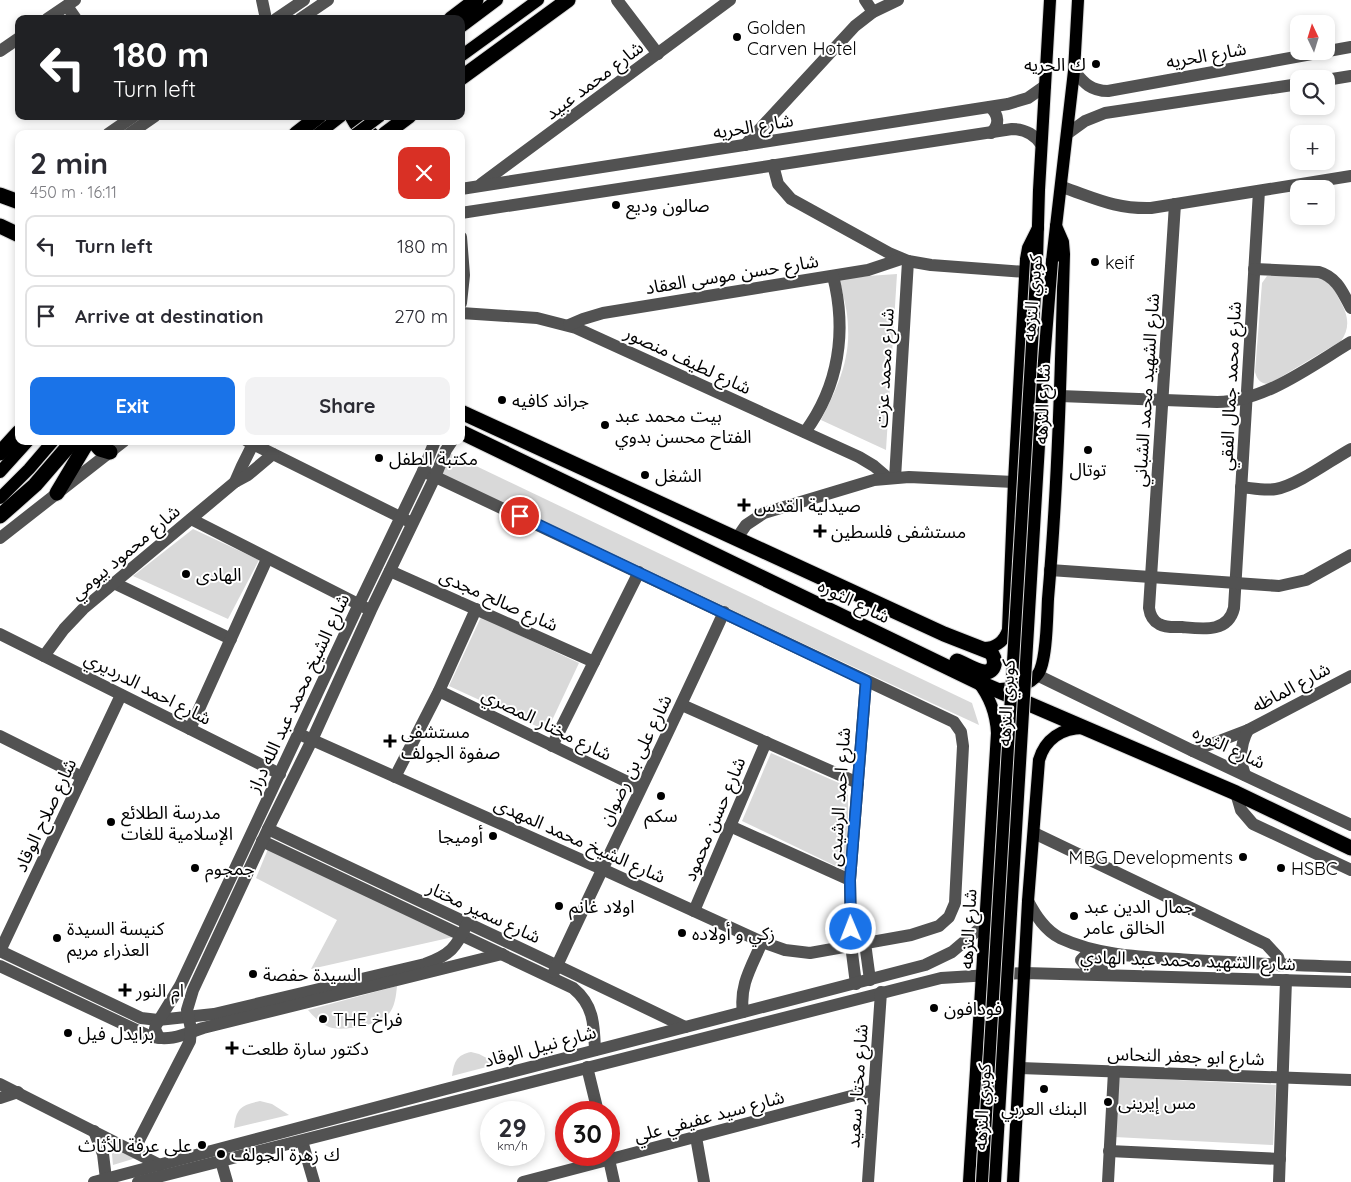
<!DOCTYPE html>
<meta charset="utf-8">
<style>
:root{--surface:#fff;--page:#f2f2f3;--text:#2b2b33;--muted:#7c7c81;--line:#e1e1e2;--accent:#1a73e8}
body{margin:0;font-family:Quicksand,"Noto Sans Arabic",sans-serif;background:var(--page);color:var(--text);height:100vh;display:flex;flex-direction:column;font-size:19px;white-space:nowrap}
*{box-sizing:border-box;margin:0}
p{font-size:16px;color:var(--muted)}
.icon{flex:none;width:28px;height:28px;fill:none;stroke:currentColor;stroke-width:2;stroke-linecap:round;stroke-linejoin:round}
.map{position:relative;flex:1;overflow:hidden}
.drawer{position:absolute;left:15px;top:130px;width:450px;height:315px;display:flex;flex-direction:column;background:var(--surface);border-radius:10px;box-shadow:0 2px 8px #0003}
.drawer>*{flex:none}
.top-card{position:absolute;left:15px;top:15px;width:450px;height:105px;border-radius:10px;box-shadow:0 2px 8px #0003;background:#202124;color:#fff;overflow:hidden}
.needle{width:32px;rotate:356deg}
.buttons{position:absolute;left:1290px;top:15px;display:grid;gap:10px}
.buttons a{display:grid;place-items:center;width:45px;height:45px;border-radius:10px;background:var(--surface);box-shadow:0 2px 8px #0003;font-size:25px}
.speed{position:absolute;left:480px;top:1101px;display:flex;gap:10px;font-size:25px;font-weight:700;text-align:center}
.speed>*{display:grid;place-content:center;width:65px;height:65px;border-radius:50%;background:var(--surface);box-shadow:0 2px 8px #0003;line-height:1}
.speed small{font-size:12px;font-weight:400}
.speed .limit{border:8px solid #d22;background:#fff;color:#111}
.pin{position:absolute;display:grid;place-items:center;width:42px;height:42px;color:#fff;margin:-21px;border:2px solid #fff;border-radius:50%;box-shadow:0 1px 5px #0007}
.me{position:absolute;width:55px;margin:-28px;rotate:359deg;stroke-linejoin:round;filter:drop-shadow(0 0 4px #0008)}
.turn{display:flex;align-items:center;gap:18px;height:105px;padding:0 15px;font-size:22px}
.turn .icon{width:65px;height:65px;stroke-width:2.5}
.turn b{display:block;font-size:35px;line-height:42px}
.round{display:grid;place-items:center;flex:none;width:52px;height:52px;border-radius:10px;background:var(--page)}
.summary{display:flex;align-items:center;justify-content:space-between;height:85px;padding:0 15px}
h1{font-size:30px;font-weight:700;line-height:38px}
.action{display:flex;gap:10px;margin-top:auto;padding:10px 15px}
.action a{flex:1;height:58px;border-radius:10px;background:var(--accent);color:#fff;font-size:20px;font-weight:700;line-height:58px;text-align:center}
.action a+a{background:var(--page);color:var(--text)}
ul{padding:0;list-style:none}
li{display:flex;align-items:center;gap:15px;height:62px;margin:0 10px 8px;padding:0 5px;border:2px solid var(--line);border-radius:10px}
li div{flex:1}
li b{display:block;font-size:19px}
li em{font-style:normal}
.map>svg:first-child{display:block}
.green{fill:#d9d9d9}
.lines{fill:none;stroke-linecap:round;stroke-linejoin:round}
.major-casing{stroke:#dbdbdb;stroke-width:14}
.highway-casing{stroke:#dbdbdb;stroke-width:17}
.minor{stroke:#525252;stroke-width:12}
.major{stroke:#000;stroke-width:12}
.highway{stroke:#000;stroke-width:15}
.major-bridge-casing{stroke:#dbdbdb;stroke-width:14;stroke-linecap:butt}
.major-bridge{stroke:#000;stroke-width:12}
.route-casing{stroke:#114b97;stroke-width:12}
.route{stroke:#1a73e8;stroke-width:9}
.poi-dot{fill:#000;stroke:#fff;stroke-width:2}
.labels{text-anchor:middle;dominant-baseline:central;stroke-width:4;stroke-linejoin:round;paint-order:stroke}
.poi-label{font-size:18px;fill:#000;stroke:#fff;text-anchor:start}
.street-label{font-size:18px;fill:#000;stroke:#fff}
</style>
<div class="map">
<svg width="1351" height="1182" viewBox="0 0 1351 1182">
<rect width="100%" height="100%" fill="#fff"/>
<g class="green">
<path d="M 897,274 L 886,450 L 821,420 C 836,391 850,361 848,328 C 848,311 843,295 839,278 Z"/>
<path d="M 1267,276 C 1278,276 1313,274 1322,279 C 1331,283 1335,290 1339,299 C 1348,314 1351,327 1341,341 L 1269,384 C 1261,384 1257,380 1255,372 L 1262,283 Z"/>
<path d="M 451,454 L 972,703 L 979,725 L 441,476 Z"/>
<path d="M 193,529 L 259,560 L 228,619 L 133,576 Z"/>
<path d="M 481,617 L 579,663 L 547,731 L 449,686 Z"/>
<path d="M 771,753 L 848,787 L 848,872 L 742,821 Z"/>
<path d="M 268,849 L 453,937 L 311,969 L 337,920 L 256,878 Z"/>
<path d="M 397,986 C 396,996 395,1007 388,1015 C 378,1025 342,1032 329,1027 C 320,1023 314,1017 308,1010 Z"/>
<path d="M 471,1052 L 479,1054 L 498,1064 L 452,1076 C 454,1061 457,1055 471,1052 Z"/>
<path d="M 1117,1077 L 1276,1085 L 1273,1145 L 1114,1137 Z"/>
<path d="M 260,1101 L 272,1104 L 289,1115 L 234,1128 C 236,1108 241,1105 260,1101 Z"/>
<path d="M 111,1144 L 136,1158 L 113,1165 Z"/>
</g>
<g class="lines">
<g class="major-casing">
<g id="major">
<path d="M 461,27 L 497,0"/>
<path d="M 461,56 L 538,0"/>
<path d="M 318,134 L 341,116"/>
<path d="M 1037,260 L 1039,190 L 1050,0"/>
<path d="M 1052,261 L 1074,71 L 1078,0"/>
<path d="M 0,472 L 28,441"/>
<path d="M 0,498 L 29,469 L 53,441"/>
<path d="M 981,648 C 994,649 1004,642 1008,630 L 1014,482 L 1026,259 L 1028,248 L 1038,228"/>
<path d="M 1001,689 C 1013,688 1030,686 1038,674 C 1047,661 1047,616 1048,599 C 1058,484 1061,369 1064,254 L 1063,242 L 1056,226"/>
<path d="M 969,1182 L 997,733 C 996,714 990,697 978,682"/>
<path d="M 1013,1182 L 1028,901 L 1039,760 C 1045,739 1062,728 1083,728"/>
</g>
</g>
<g class="highway-casing">
<g id="highway">
<path d="M 451,19 L 476,0"/>
<path d="M 461,78 L 568,0"/>
<path d="M 352,116 L 356,123 L 371,134"/>
<path d="M 296,134 L 319,116"/>
<path d="M 385,134 L 409,116"/>
<path d="M 0,195 L 19,202"/>
<path d="M 0,226 L 19,235"/>
<path d="M 461,412 L 944,634 L 990,652 C 997,658 996,673 984,672 C 975,671 965,664 957,661"/>
<path d="M 461,432 L 978,682 L 1236,793 L 1351,848"/>
<path d="M 93,441 L 100,449 L 110,452"/>
<path d="M 0,453 L 19,432"/>
<path d="M 57,493 L 88,441"/>
<path d="M 0,516 L 35,485 L 73,441"/>
</g>
</g>
<g class="minor">
<path d="M 262,0 L 266,19"/>
<path d="M 617,0 L 658,54"/>
<path d="M 865,0 L 873,12"/>
<path d="M 67,6 L 76,19"/>
<path d="M 47,19 L 75,0"/>
<path d="M 276,19 L 304,0"/>
<path d="M 300,19 L 328,0"/>
<path d="M 0,51 L 19,38"/>
<path d="M 1074,71 C 1084,83 1091,91 1108,91 L 1351,47"/>
<path d="M 1326,80 L 1351,76"/>
<path d="M 990,107 C 999,115 1000,125 991,133"/>
<path d="M 108,134 L 134,116"/>
<path d="M 129,134 L 155,116"/>
<path d="M 1067,134 L 1085,121 L 1105,113 L 1299,84"/>
<path d="M 745,145 L 855,26 L 873,12 L 898,0"/>
<path d="M 773,165 L 778,184 L 791,199 L 889,253 L 908,261 L 931,265 L 1025,272"/>
<path d="M 481,184 L 730,0"/>
<path d="M 1062,187 C 1095,198 1115,209 1151,208 L 1351,176"/>
<path d="M 461,189 L 1008,104 L 1028,98 L 1045,86"/>
<path d="M 1175,204 L 1149,608 C 1150,615 1153,621 1159,624 C 1166,628 1175,627 1182,627 C 1203,629 1228,633 1234,608 L 1259,191"/>
<path d="M 461,213 L 1012,129 C 1024,129 1034,134 1041,144"/>
<path d="M 461,237 L 464,275 L 461,303"/>
<path d="M 1254,269 L 1319,272 C 1337,277 1343,293 1351,308"/>
<path d="M 461,313 L 537,318 L 576,328 L 859,457 L 874,466 L 888,478"/>
<path d="M 569,325 L 583,319 L 603,313 L 868,270 L 901,259"/>
<path d="M 1060,396 L 1217,402 C 1264,402 1311,366 1351,342"/>
<path d="M 805,432 C 839,386 847,331 833,276"/>
<path d="M 247,441 L 408,521"/>
<path d="M 895,478 L 908,261"/>
<path d="M 235,482 L 242,466 L 253,444"/>
<path d="M 1241,487 C 1252,488 1265,491 1276,489 C 1298,485 1331,460 1351,449"/>
<path d="M 191,519 L 366,608"/>
<path d="M 0,538 L 124,441"/>
<path d="M 737,538 L 746,525 L 764,513 L 874,480 L 909,477 L 1014,482"/>
<path d="M 1050,570 L 1279,586 L 1306,580 L 1351,555"/>
<path d="M 390,571 L 594,662"/>
<path d="M 114,583 L 231,639"/>
<path d="M 0,634 L 280,774"/>
<path d="M 44,656 L 64,629 L 83,609 L 235,482 L 248,475 L 273,454"/>
<path d="M 1037,675 L 1193,751 L 1351,825"/>
<path d="M 439,691 L 640,788"/>
<path d="M 682,705 L 858,783"/>
<path d="M 190,729 L 267,559"/>
<path d="M 299,734 L 602,869 L 762,942 L 785,950 L 810,953 L 911,935 L 939,926 L 949,917 L 955,903 L 963,746 L 961,732 L 954,722 L 423,471"/>
<path d="M 0,736 L 82,777"/>
<path d="M 552,746 L 639,572"/>
<path d="M 1193,751 L 1248,730 L 1351,676"/>
<path d="M 1245,775 C 1239,759 1240,745 1248,730"/>
<path d="M 395,777 L 439,691 L 476,609"/>
<path d="M 1236,793 L 1241,810 L 1253,824 L 1351,870"/>
<path d="M 730,826 L 850,880"/>
<path d="M 268,829 C 406,895 546,959 685,1027"/>
<path d="M 1034,833 L 1266,944 L 1278,957 L 1281,966"/>
<path d="M 262,841 L 573,988 C 594,1005 594,1025 595,1050"/>
<path d="M 1028,901 C 1036,916 1045,930 1060,938 C 1101,957 1147,957 1191,960 C 1244,963 1298,966 1351,967"/>
<path d="M 694,911 L 766,742"/>
<path d="M 865,943 L 870,980"/>
<path d="M 0,951 L 141,1018 L 158,1020 L 214,1014 L 425,964 C 450,955 456,948 467,924"/>
<path d="M 0,951 L 121,695"/>
<path d="M 1099,955 L 1086,955 L 1081,960 L 1085,965 L 1102,969"/>
<path d="M 0,966 L 149,1036 C 169,1042 183,1035 203,1028 L 502,954"/>
<path d="M 554,972 C 610,851 669,733 724,612"/>
<path d="M 856,984 L 851,945 L 850,880 L 866,681"/>
<path d="M 743,1012 C 739,985 752,966 762,942"/>
<path d="M 159,1038 L 155,1029 L 156,1025 L 180,986 L 359,604 L 423,471 L 435,441"/>
<path d="M 587,1067 L 598,1112"/>
<path d="M 1020,1068 L 1351,1080"/>
<path d="M 0,1084 L 160,1165"/>
<path d="M 0,1098 L 18,1092"/>
<path d="M 94,1131 L 103,1154 L 106,1179"/>
<path d="M 696,1137 L 704,1182"/>
<path d="M 302,1141 L 314,1182"/>
<path d="M 134,1150 L 190,1041 L 191,1029 L 187,1010 L 193,990 L 268,829 L 312,740 L 371,610 L 435,477 L 446,450 L 452,441"/>
<path d="M 1109,1151 L 1280,1159"/>
<path d="M 608,1155 L 614,1182"/>
<path d="M 221,1161 L 227,1182"/>
<path d="M 94,1182 L 442,1090 L 925,965 L 952,952 L 985,924"/>
<path d="M 138,1182 L 941,978 L 1024,973 L 1351,982"/>
<path d="M 523,1182 L 874,1090"/>
<path d="M 868,1182 L 881,992"/>
<path d="M 1108,1182 L 1114,1071"/>
<path d="M 1279,1182 L 1286,980"/>
</g>
<use href="#major" class="major"/>
<use href="#highway" class="highway"/>
<g class="major-bridge-casing">
<g id="major-bridge">
<path d="M 356,134 L 380,116"/>
<path d="M 982,1182 L 1037,260"/>
<path d="M 995,1182 L 1044,361 L 1052,261"/>
</g>
</g>
<use href="#major-bridge" class="major-bridge"/>
</g>
<g class="lines">
<g class="route-casing">
<path id="route" d="M 520,516 L 866,681 L 850,880 L 851,929"/>
</g>
<use href="#route" class="route"/>
</g>
<g class="poi-dot">
<circle cx="737" cy="37" r="5"/>
<circle cx="1096" cy="64" r="5"/>
<circle cx="616" cy="205" r="5"/>
<circle cx="1095" cy="262" r="5"/>
<circle cx="502" cy="400" r="5"/>
<circle cx="605" cy="425" r="5"/>
<circle cx="1088" cy="450" r="5"/>
<circle cx="379" cy="458" r="5"/>
<circle cx="645" cy="475" r="5"/>
<path d="M741.5 497.5h5v5h5v5h-5v5h-5v-5h-5v-5h5z"/>
<path d="M817.5 523.5h5v5h5v5h-5v5h-5v-5h-5v-5h5z"/>
<circle cx="186" cy="574" r="5"/>
<path d="M387.5 733.5h5v5h5v5h-5v5h-5v-5h-5v-5h5z"/>
<circle cx="661" cy="796" r="5"/>
<circle cx="111" cy="822" r="5"/>
<circle cx="493" cy="836" r="5"/>
<circle cx="1243" cy="857" r="5"/>
<circle cx="195" cy="868" r="5"/>
<circle cx="1281" cy="868" r="5"/>
<circle cx="559" cy="906" r="5"/>
<circle cx="1074" cy="916" r="5"/>
<circle cx="682" cy="933" r="5"/>
<circle cx="57" cy="938" r="5"/>
<circle cx="253" cy="974" r="5"/>
<path d="M122.5 982.5h5v5h5v5h-5v5h-5v-5h-5v-5h5z"/>
<circle cx="934" cy="1008" r="5"/>
<circle cx="323" cy="1019" r="5"/>
<circle cx="68" cy="1033" r="5"/>
<path d="M229.5 1040.5h5v5h5v5h-5v5h-5v-5h-5v-5h5z"/>
<circle cx="1044" cy="1089" r="5"/>
<circle cx="1108" cy="1102" r="5"/>
<circle cx="202" cy="1145" r="5"/>
<circle cx="221" cy="1154" r="5"/>
</g>
<g class="labels">
<g class="poi-label">
<text x="747" y="27">Golden<tspan x="747" dy="21">Carven Hotel</tspan></text>
<text x="1086" y="64" text-anchor="end">ك الحريه</text>
<text x="626" y="205">صالون وديع</text>
<text x="1105" y="262">keif</text>
<text x="512" y="400">جراند كافيه</text>
<text x="615" y="415">بيت محمد عبد<tspan x="615" dy="21">الفتاح محسن بدوي</tspan></text>
<text x="389" y="458">مكتبة الطفل</text>
<text x="1088" y="469" text-anchor="middle">توتال</text>
<text x="655" y="475">الشغل</text>
<text x="754" y="505">صيدلية القدس</text>
<text x="831" y="531">مستشفى فلسطين</text>
<text x="196" y="574">الهادى</text>
<text x="401" y="731">مستشفى<tspan x="401" dy="21">صفوة الجولف</tspan></text>
<text x="121" y="812">مدرسة الطلائع<tspan x="121" dy="21">الإسلامية للغات</tspan></text>
<text x="661" y="815" text-anchor="middle">سكم</text>
<text x="483" y="836" text-anchor="end">أوميجا</text>
<text x="1233" y="857" text-anchor="end">MBG Developments</text>
<text x="205" y="868">جمجوم</text>
<text x="1291" y="868">HSBC</text>
<text x="569" y="906">اولاد غانم</text>
<text x="1084" y="906">جمال الدين عبد<tspan x="1084" dy="21">الخالق عامر</tspan></text>
<text x="67" y="928">كنيسة السيدة<tspan x="67" dy="21">العذراء مريم</tspan></text>
<text x="692" y="933">زكي و أولاده</text>
<text x="263" y="974">السيدة حفصة</text>
<text x="136" y="990">ام النور</text>
<text x="944" y="1008">فودافون</text>
<text x="333" y="1019">THE فراخ</text>
<text x="78" y="1033">برايدل فيل</text>
<text x="242" y="1048">دكتور سارة طلعت</text>
<text x="1118" y="1102">مس إيرينى</text>
<text x="1044" y="1108" text-anchor="middle">البنك العربي</text>
<text x="192" y="1145" text-anchor="end">على عرفة للأثاث</text>
<text x="231" y="1154">ك زهرة الجولف</text>
</g>
<g class="street-label">
<text transform="translate(1206 55) rotate(-10)">شارع الحريه</text>
<text transform="translate(594 80) rotate(-37)">شارع محمد عبيد</text>
<text transform="translate(753 126) rotate(-9)">شارع الحريه</text>
<text transform="translate(732 274) rotate(-9)">شارع حسن موسى العقاد</text>
<text transform="translate(1032 298) rotate(-85)">كوبري النزهه</text>
<text transform="translate(688 360) rotate(25)">شارع لطيف منصور</text>
<text transform="translate(884 368) rotate(-87)">شارع محمد عزت</text>
<text transform="translate(1230 386) rotate(-87)">شارع محمد جمال الفقي</text>
<text transform="translate(1146 390) rotate(-86)">شارع الشهيد محمد الشباني</text>
<text transform="translate(1042 404) rotate(-88)">شارع النزهه</text>
<text transform="translate(125 552) rotate(-40)">شارع محمود بيومي</text>
<text transform="translate(499 600) rotate(24)">شارع صالح مجدى</text>
<text transform="translate(854 601) rotate(26)">شارع الثوره</text>
<text transform="translate(1291 687) rotate(-28)">شارع الماظه</text>
<text transform="translate(148 688) rotate(27)">شارع احمد الدرديري</text>
<text transform="translate(298 693) rotate(-65)">شارع الشيخ محمد عبد الله دراز</text>
<text transform="translate(1006 703) rotate(-87)">كوبري النزهه</text>
<text transform="translate(547 724) rotate(26)">شارع مختار المصري</text>
<text transform="translate(1229 747) rotate(25)">شارع الثوره</text>
<text transform="translate(635 760) rotate(-64)">شارع على بن رضوان</text>
<text transform="translate(839 797) rotate(-86)">شارع احمد الرشيدى</text>
<text transform="translate(45 815) rotate(-65)">شارع صلاح الوقاد</text>
<text transform="translate(714 819) rotate(-67)">شارع حسن محمود</text>
<text transform="translate(580 840) rotate(24)">شارع الشيخ محمد المهدى</text>
<text transform="translate(484 912) rotate(25)">شارع سمير مختار</text>
<text transform="translate(968 929) rotate(-87)">شارع النزهه</text>
<text transform="translate(1188 960) rotate(2)">شارع الشهيد محمد عبد الهادي</text>
<text transform="translate(540 1046) rotate(-15)">شارع نبيل الوقاد</text>
<text transform="translate(1186 1056) rotate(2)">شارع ابو جعفر النحاس</text>
<text transform="translate(857 1086) rotate(-86)">شارع مختار سعيد</text>
<text transform="translate(982 1107) rotate(-87)">كوبري النزهه</text>
<text transform="translate(709 1116) rotate(-15)">شارع سيد عفيفي علي</text>
</g>
</g>
</svg>
<div class="buttons">
<a><svg class="needle" viewBox="-14 -14 28 28"><path d="M0-13l5 13h-10z" fill="#e53935"/><path d="M0 13l5-13h-10z" fill="#7c7c81"/></svg></a>
<a><svg class="icon" aria-label="search" viewBox="0 0 24 24"><circle cx="10" cy="10" r="6"/><path d="M15 15l6 6"/></svg></a>
<a>+</a>
<a>−</a>
</div>
<div class="speed"><div>29<small>km/h</small></div><div class="limit">30</div></div>
<div class="pin" style="left:520px;top:516px;background:#d93025"><svg class="icon" aria-label="arrive" viewBox="0 0 24 24"><path d="M6 21V4h12l-3 4 3 4H6"/></svg></div>
<svg class="me" style="left:851px;top:929px" viewBox="-20 -20 40 40"><circle r="17" fill="#1a73e8" stroke="#fff" stroke-width="3"/><path d="M0-11L8 9 0 5-8 9z" fill="#fff"/></svg>
<div class="top-card">
<div class="turn"><svg class="icon" aria-label="left" viewBox="0 0 24 24"><path d="M17 20v-9H6M10 6l-5 5 5 5"/></svg><div><b>180 m</b>Turn left</div></div>
</div>
<section class="drawer">
<div class="summary"><div><h1>2 min</h1><p>450 m · 16:11</p></div><a class="round" style="background:#d93025;color:#fff"><svg class="icon" aria-label="close" viewBox="0 0 24 24"><path d="M6 6l12 12M18 6L6 18"/></svg></a></div>
<ul>
<li><svg class="icon" aria-label="left" viewBox="0 0 24 24"><path d="M17 20v-9H6M10 6l-5 5 5 5"/></svg><div><b>Turn left</b></div><em>180 m</em></li>
<li><svg class="icon" aria-label="arrive" viewBox="0 0 24 24"><path d="M6 21V4h12l-3 4 3 4H6"/></svg><div><b>Arrive at destination</b></div><em>270 m</em></li>
</ul>
<div class="action"><a>Exit</a><a>Share</a></div>
</section>
</div>
